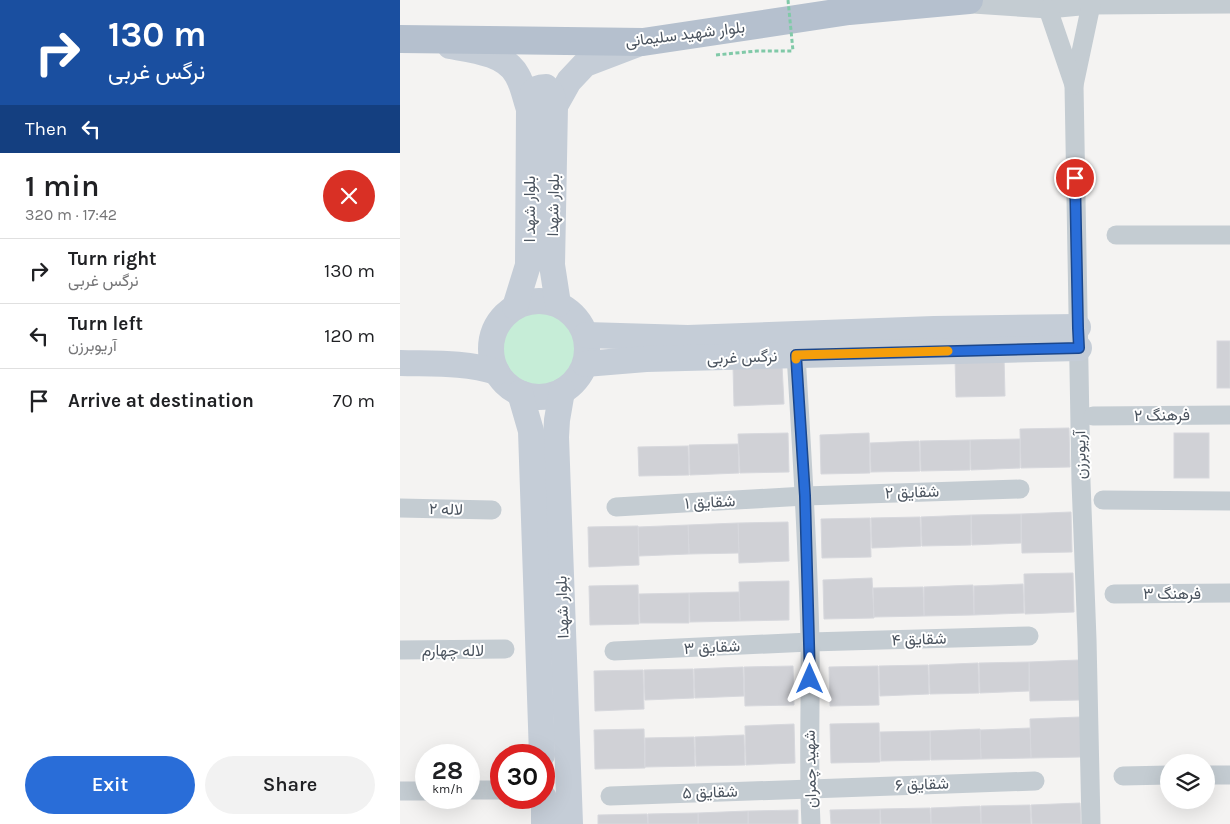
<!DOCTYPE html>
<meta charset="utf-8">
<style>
:root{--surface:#fff;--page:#f2f2f2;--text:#202124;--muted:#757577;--line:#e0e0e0;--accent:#296dd8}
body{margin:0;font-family:Karla,Vazirmatn,sans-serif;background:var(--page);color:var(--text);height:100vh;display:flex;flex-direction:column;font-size:19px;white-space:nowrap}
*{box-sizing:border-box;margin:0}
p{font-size:16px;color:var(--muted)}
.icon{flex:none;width:28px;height:28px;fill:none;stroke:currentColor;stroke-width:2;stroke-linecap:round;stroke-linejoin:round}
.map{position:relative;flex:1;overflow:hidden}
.side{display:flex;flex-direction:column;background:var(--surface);width:400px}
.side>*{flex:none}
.top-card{background:#1a4fa0;color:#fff;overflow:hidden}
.controls{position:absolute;left:760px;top:754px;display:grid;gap:10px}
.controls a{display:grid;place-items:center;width:55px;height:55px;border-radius:50%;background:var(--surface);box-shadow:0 5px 20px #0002;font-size:25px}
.speed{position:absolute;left:15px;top:744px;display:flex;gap:10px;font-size:25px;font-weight:700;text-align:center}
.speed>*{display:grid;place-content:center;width:65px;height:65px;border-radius:50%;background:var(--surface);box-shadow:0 5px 20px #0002;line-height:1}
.speed small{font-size:12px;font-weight:400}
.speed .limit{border:8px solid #d22;background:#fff;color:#111}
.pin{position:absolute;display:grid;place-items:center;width:42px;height:42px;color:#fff;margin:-21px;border:2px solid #fff;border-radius:50%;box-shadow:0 1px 5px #0007}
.me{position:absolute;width:55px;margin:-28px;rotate:0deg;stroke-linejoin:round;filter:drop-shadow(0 0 4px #0008)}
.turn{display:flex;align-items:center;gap:18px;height:105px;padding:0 25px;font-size:22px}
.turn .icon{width:65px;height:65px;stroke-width:2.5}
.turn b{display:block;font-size:35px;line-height:42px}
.then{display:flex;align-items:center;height:48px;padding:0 25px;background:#0003;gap:10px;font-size:19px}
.round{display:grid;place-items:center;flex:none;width:52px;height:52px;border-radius:26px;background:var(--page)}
.head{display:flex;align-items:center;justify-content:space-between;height:85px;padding:0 25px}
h1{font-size:30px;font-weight:600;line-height:38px}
.primary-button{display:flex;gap:10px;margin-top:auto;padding:10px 25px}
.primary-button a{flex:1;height:58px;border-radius:30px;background:var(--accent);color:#fff;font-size:20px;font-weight:600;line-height:58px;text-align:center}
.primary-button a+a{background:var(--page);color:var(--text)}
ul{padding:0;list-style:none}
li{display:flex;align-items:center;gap:15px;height:65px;padding:0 25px;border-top:1px solid var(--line)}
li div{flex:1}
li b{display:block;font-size:19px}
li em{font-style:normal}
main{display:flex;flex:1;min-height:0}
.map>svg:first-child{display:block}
.green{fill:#c6edd7}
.building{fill:#d0d1d6;stroke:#d7d8dd}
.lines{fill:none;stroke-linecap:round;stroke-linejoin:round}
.path{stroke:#80c9a8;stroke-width:3;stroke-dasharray:4 2.5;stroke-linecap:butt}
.street{stroke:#c4ccd2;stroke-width:19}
.secondary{stroke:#c5cdd7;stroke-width:26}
.primary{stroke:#b5c0ce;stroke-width:28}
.path-bridge{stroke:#80c9a8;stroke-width:3;stroke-dasharray:4 2.5;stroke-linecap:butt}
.route-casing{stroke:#1b478c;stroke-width:12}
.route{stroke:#296dd8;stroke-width:9}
.slow{stroke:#f59e0b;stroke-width:9}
.labels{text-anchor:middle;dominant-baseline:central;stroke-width:4;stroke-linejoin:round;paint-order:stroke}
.street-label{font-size:16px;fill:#4b545f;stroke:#fff}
</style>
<main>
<section class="side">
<div class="top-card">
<div class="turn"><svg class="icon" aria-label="right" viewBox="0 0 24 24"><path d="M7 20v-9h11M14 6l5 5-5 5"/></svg><div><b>130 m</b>نرگس غربی</div></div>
<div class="then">Then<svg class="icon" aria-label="left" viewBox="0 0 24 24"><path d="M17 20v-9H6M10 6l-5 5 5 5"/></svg></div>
</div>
<div class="head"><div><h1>1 min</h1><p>320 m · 17:42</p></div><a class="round" style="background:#d93025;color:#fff"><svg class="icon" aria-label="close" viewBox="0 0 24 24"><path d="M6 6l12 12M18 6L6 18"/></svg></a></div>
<ul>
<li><svg class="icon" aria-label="right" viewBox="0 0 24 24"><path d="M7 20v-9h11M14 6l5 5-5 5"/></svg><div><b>Turn right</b><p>نرگس غربی</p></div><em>130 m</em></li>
<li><svg class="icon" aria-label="left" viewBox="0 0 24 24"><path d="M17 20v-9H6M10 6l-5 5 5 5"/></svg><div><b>Turn left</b><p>آریوبرزن</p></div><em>120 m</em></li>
<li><svg class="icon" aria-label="arrive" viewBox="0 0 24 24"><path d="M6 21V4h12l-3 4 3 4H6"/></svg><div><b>Arrive at destination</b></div><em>70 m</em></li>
</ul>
<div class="primary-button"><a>Exit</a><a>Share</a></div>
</section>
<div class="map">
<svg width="830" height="824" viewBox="0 0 830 824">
<rect width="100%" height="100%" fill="#f4f3f2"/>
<circle class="green" cx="140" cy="347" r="38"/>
<g class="building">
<rect x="817" y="341" width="13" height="47"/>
<path d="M 604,357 L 605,396 L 556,397 L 555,358 Z"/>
<path d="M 382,365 L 384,404 L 334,406 L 333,366 Z"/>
<path d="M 669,428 L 670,467 L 621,468 L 620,429 Z"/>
<path d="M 388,433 L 389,472 L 340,473 L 338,434 Z"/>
<path d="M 469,433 L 470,473 L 421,474 L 420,435 Z"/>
<rect x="774" y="433" width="35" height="45"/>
<path d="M 620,439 L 620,468 L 571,470 L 570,440 Z"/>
<path d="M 570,440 L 570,470 L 521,471 L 520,441 Z"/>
<path d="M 519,441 L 520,471 L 471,472 L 470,443 Z"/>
<path d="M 338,444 L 339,473 L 290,475 L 289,445 Z"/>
<path d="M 288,446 L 289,475 L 239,476 L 238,447 Z"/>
<path d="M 671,512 L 672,552 L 622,553 L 621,514 Z"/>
<path d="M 621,514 L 621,543 L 572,545 L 571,515 Z"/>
<path d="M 571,515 L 571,545 L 522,546 L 521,517 Z"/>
<path d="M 520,517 L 521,546 L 472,548 L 471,518 Z"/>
<path d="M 470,518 L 471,557 L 422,558 L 421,519 Z"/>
<path d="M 388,522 L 389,561 L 339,563 L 338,523 Z"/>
<path d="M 338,523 L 339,553 L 289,554 L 288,525 Z"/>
<path d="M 288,525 L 289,554 L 239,556 L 238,527 Z"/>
<path d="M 238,526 L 239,565 L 189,567 L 188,527 Z"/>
<path d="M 673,573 L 674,612 L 625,614 L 624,574 Z"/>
<path d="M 472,578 L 474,618 L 424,619 L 423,580 Z"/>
<path d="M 389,581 L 389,620 L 340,621 L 339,582 Z"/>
<path d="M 623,584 L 624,613 L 574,615 L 574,586 Z"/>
<path d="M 238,585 L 239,624 L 190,625 L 189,586 Z"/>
<path d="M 573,585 L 574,615 L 524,616 L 524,587 Z"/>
<path d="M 523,587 L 524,616 L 474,617 L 473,588 Z"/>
<path d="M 339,592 L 340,621 L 290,622 L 289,593 Z"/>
<path d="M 289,593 L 289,623 L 240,623 L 239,594 Z"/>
<path d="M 679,660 L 680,700 L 630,701 L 629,662 Z"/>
<path d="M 629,662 L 629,691 L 580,693 L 579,663 Z"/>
<path d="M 578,663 L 579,693 L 530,694 L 529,665 Z"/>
<path d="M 528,665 L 529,694 L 480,696 L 479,666 Z"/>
<path d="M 393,666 L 394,705 L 345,706 L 344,667 Z"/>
<path d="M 478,666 L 479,705 L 430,706 L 429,667 Z"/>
<path d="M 343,667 L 344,696 L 295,698 L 294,669 Z"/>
<path d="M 293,669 L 294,698 L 245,700 L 244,670 Z"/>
<path d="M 243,670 L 244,709 L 195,711 L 194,671 Z"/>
<path d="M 680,717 L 681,757 L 631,758 L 630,719 Z"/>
<path d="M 479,723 L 480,762 L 431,763 L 430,724 Z"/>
<path d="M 394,724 L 395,763 L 346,765 L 345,726 Z"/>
<path d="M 630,728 L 631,758 L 581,759 L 580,730 Z"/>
<path d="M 244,729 L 245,768 L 195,769 L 194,730 Z"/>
<path d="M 580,729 L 581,759 L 531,760 L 530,731 Z"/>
<path d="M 530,731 L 530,760 L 481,761 L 480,732 Z"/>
<path d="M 344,735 L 345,765 L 296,766 L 295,737 Z"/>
<path d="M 294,737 L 295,766 L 245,767 L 245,738 Z"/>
<path d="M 680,803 L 681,824 L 632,824 L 631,805 Z"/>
<path d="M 630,805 L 631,824 L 581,824 L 581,806 Z"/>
<path d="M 580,806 L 581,824 L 531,824 L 531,808 Z"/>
<path d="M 530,808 L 531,824 L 481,824 L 480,809 Z"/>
<path d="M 480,809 L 480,824 L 431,824 L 430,810 Z"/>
<path d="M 398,810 L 398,824 L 348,824 L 348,811 Z"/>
<path d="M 348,811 L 348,824 L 298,824 L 298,813 Z"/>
<path d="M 298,813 L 298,824 L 248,824 L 248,814 Z"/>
<path d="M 247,814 L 248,824 L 198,824 L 198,815 Z"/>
</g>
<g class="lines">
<path class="path" d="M 316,55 L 357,51 L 393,51"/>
<g class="street">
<path d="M 558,3 L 648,9 L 691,5 L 830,4"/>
<path d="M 691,5 L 674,85 L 681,482 L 687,639 L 691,824"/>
<path d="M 648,9 L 674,85"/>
<path d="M 716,235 L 830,235"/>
<path d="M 396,355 C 402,451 408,547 410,642 C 411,703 408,763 411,824"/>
<path d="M 693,416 L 830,415"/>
<path d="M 703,500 L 830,501"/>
<path d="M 216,507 L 405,496 L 620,489"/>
<path d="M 0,508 L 92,510"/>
<path d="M 714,594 L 830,593"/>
<path d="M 0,650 L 105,649"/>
<path d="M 214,651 L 410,642 L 629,636"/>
<path d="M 806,775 L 830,775"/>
<path d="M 723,776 L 769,775"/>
<path d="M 69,790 L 101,790"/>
<path d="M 0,791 L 26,791"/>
<path d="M 210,796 L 635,781"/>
</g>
<g class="secondary">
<path d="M 50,46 C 72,50 105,53 117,75 C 123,85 125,98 129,109"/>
<path d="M 155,106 L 169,81 L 185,64 L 240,43"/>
<circle cx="139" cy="349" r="48"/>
<path d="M 115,307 L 128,265 L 129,109 C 131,96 131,87 146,87 L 151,93 L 155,106 L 152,265 L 158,304"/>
<path d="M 186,335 L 288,338 L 534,329 L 678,327"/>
<path d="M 0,363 C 32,364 65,362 97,372"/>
<path d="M 185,364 L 246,359 L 679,348"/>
<path d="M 162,391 L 157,420 L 156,437 L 170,824"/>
<path d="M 120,393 L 131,431 L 142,755"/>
<path d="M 144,798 L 144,824"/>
</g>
<path class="primary" d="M 0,39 L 243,42 L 449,11 L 569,0"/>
<path class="path-bridge" d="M 388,0 L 393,51"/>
</g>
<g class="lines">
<g class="route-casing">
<path id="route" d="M 410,679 L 405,496 L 396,355 L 679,348 L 678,328 L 675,178"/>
</g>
<use href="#route" class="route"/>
<path class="slow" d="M 396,359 L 396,355 L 548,351"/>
</g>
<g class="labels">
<g class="street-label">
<text transform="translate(285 34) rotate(-7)">بلوار شهید سلیمانی</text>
<text transform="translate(153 205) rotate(-89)">بلوار شهدا</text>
<text transform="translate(129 209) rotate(-90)">بلوار شهد ا</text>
<text transform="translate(342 357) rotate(-2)">نرگس غربی</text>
<text transform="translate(762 415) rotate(-1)">فرهنگ ۲</text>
<text transform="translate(680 455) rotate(-91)">آریوبرزن</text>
<text transform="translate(512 492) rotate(-2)">شقایق ۲</text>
<text transform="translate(310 502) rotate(-3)">شقایق ۱</text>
<text transform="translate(46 509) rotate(2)">لاله ۲</text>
<text x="772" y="593">فرهنگ ۳</text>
<text transform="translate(162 607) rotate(-92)">بلوار شهدا</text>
<text transform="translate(519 639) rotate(-2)">شقایق ۴</text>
<text transform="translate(312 647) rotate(-3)">شقایق ۳</text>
<text x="53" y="650">لاله چهارم</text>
<text transform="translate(410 769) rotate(-91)">شهید چمران</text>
<text transform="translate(522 784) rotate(-2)">شقایق ۶</text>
<text transform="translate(310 792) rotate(-2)">شقایق ۵</text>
</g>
</g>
</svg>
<div class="controls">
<a><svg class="icon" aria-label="layers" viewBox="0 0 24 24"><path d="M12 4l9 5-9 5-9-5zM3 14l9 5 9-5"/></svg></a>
</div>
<div class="speed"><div>28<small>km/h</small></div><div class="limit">30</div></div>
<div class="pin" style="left:675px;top:178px;background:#d93025"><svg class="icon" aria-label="arrive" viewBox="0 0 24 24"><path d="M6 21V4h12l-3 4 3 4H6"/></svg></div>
<svg class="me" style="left:410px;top:679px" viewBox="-20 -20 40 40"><path d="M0-17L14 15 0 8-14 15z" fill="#296dd8" stroke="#fff" stroke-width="4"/></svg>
</div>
</main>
